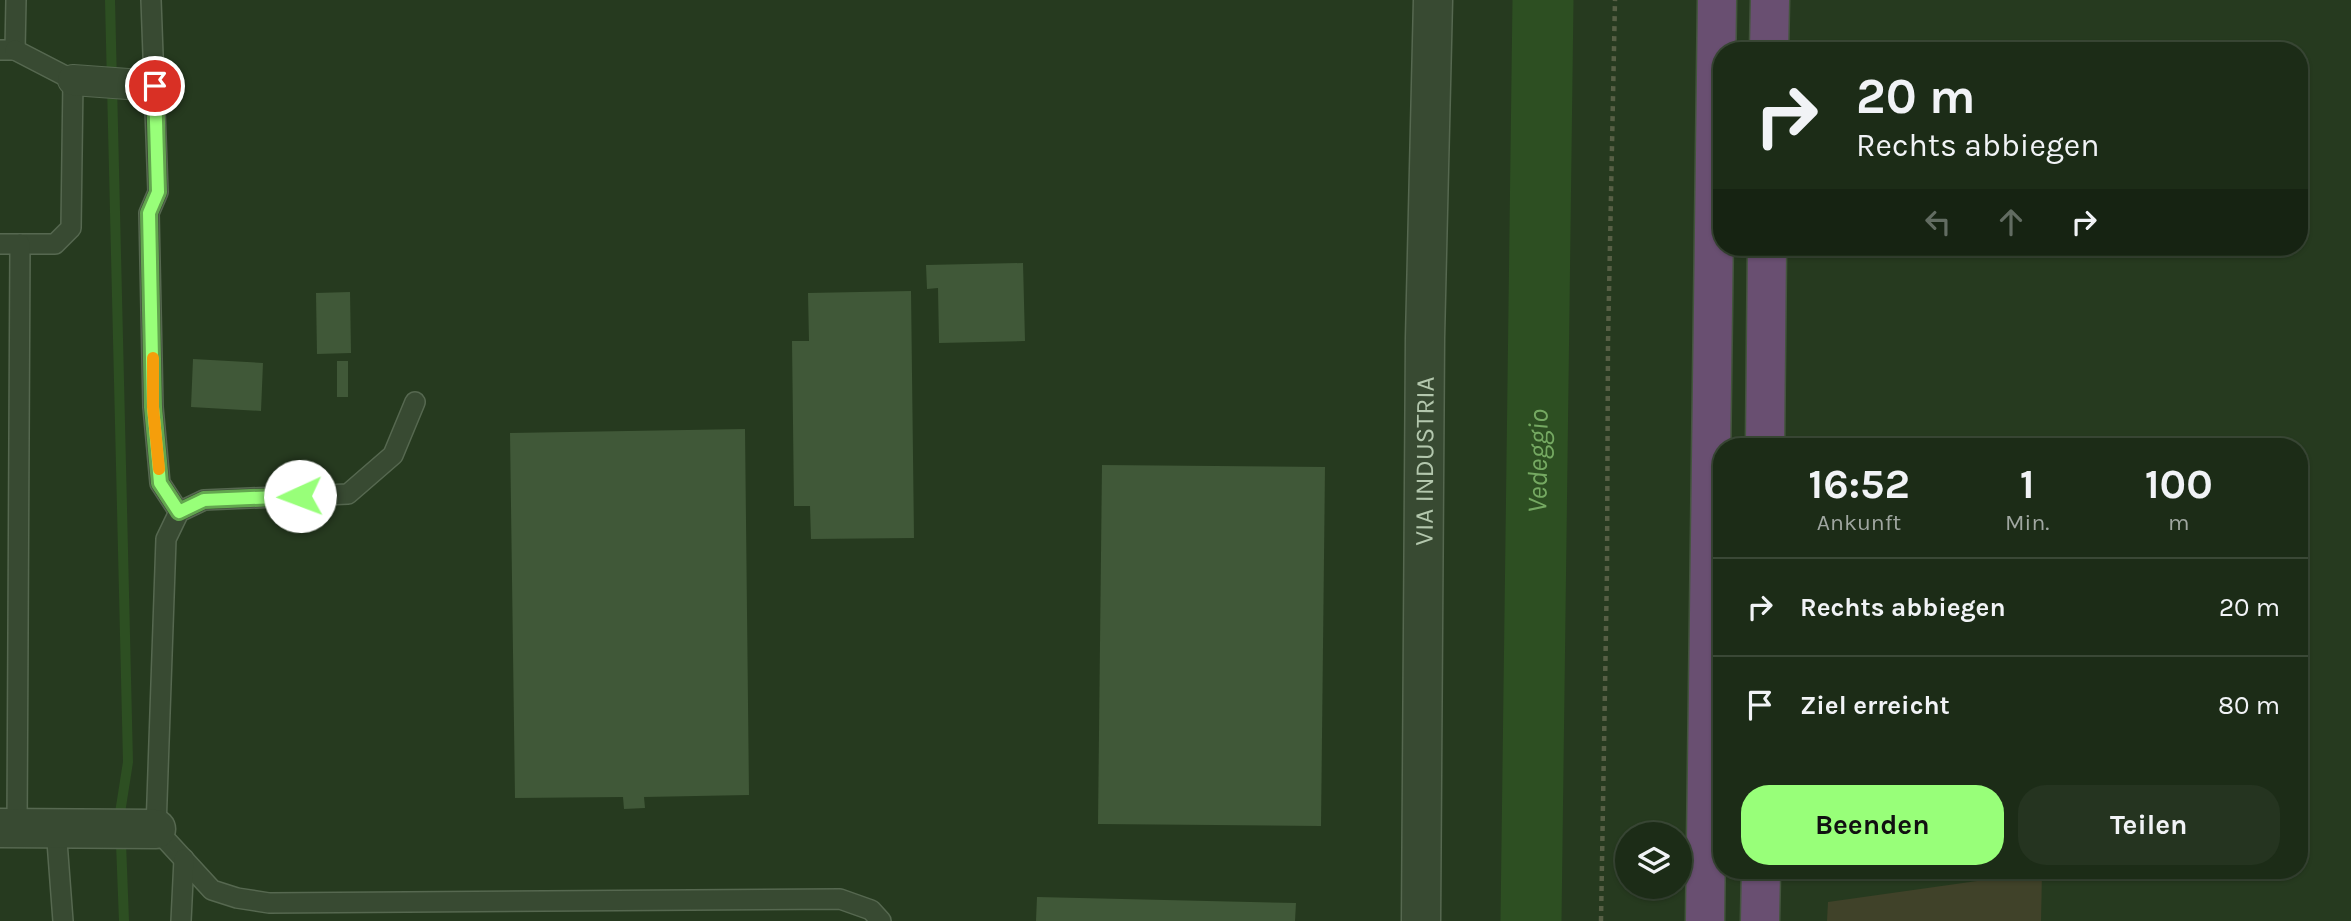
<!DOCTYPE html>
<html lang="de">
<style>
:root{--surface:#1c2c17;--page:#253420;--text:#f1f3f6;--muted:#a0a7a1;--line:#3a4836;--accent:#98ff79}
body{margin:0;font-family:Karla,sans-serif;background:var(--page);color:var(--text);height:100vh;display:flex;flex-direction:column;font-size:26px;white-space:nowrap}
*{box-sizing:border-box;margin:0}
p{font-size:23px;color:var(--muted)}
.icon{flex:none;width:38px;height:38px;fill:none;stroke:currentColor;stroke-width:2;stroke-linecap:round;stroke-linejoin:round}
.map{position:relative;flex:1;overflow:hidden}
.sheet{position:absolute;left:1713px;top:438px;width:595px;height:441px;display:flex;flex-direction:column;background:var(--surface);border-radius:28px;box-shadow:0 2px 5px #0004,0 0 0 2px var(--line)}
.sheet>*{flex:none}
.top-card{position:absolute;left:1713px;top:42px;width:595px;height:214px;border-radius:28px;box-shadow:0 2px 5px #0004,0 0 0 2px var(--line);background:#1c2c17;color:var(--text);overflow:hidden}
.controls{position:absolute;left:1615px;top:822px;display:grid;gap:14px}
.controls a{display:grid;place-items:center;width:77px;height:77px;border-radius:50%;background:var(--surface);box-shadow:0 2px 5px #0004,0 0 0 2px var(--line);font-size:35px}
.pin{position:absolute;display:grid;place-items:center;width:60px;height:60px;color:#fff;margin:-30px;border:4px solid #fff;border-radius:50%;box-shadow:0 2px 7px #0007}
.me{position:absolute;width:77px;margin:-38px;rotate:268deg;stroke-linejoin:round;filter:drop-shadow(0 0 5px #0008)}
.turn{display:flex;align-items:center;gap:24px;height:147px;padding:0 28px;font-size:32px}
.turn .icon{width:91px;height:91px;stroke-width:2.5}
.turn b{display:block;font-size:49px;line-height:60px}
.lanes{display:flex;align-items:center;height:66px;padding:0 28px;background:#0003;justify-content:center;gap:35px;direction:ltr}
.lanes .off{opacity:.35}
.eta{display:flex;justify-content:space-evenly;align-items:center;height:119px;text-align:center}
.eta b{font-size:42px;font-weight:700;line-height:49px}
.primary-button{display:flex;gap:14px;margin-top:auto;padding:14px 28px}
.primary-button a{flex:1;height:80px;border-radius:28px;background:var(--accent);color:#111;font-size:28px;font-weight:700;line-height:80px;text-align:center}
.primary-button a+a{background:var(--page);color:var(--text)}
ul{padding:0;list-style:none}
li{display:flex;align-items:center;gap:21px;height:98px;padding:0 28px;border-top:2px solid var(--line)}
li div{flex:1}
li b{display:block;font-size:26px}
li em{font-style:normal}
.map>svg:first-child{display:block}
.green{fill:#404229}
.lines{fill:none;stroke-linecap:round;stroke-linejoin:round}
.stream{stroke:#2d4f22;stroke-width:10}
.river{stroke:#2d4f22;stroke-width:61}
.building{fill:#405838}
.service-casing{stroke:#566850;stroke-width:22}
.pedestrian-casing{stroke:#566850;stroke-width:32}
.minor-casing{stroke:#566850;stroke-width:41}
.motorway-casing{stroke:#43553d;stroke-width:41}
.path{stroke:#575f45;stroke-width:4.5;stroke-dasharray:5 5;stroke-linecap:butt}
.service{stroke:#384a32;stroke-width:19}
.pedestrian{stroke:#384a32;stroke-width:30}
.minor{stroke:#384a32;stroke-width:38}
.motorway{stroke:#694f71;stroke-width:38}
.route-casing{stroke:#63a64f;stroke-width:18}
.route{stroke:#98ff79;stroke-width:12}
.slow{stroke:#f59e0b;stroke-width:12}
.labels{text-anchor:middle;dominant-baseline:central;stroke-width:7;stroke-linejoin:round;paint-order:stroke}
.street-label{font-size:26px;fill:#b3c7ad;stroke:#1e2e18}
.water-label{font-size:28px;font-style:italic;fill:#75a962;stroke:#1e2e18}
</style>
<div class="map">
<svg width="2351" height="921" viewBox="0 0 2351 921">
<rect width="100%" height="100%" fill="#263a1f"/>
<path class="green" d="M 2042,872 L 2041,921 L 1827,921 L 1828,902 Z"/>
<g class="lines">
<g class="stream">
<path d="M 110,0 L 128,762 L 120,813"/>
<path d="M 121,843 L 124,921"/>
</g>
<path class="river" id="s1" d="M 1531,921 L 1543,0"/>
</g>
<g class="building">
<path d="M 1023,263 L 1025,341 L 939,343 L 938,288 L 927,289 L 926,265 Z"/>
<path d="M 911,291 L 914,538 L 811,539 L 810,506 L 794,506 L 792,341 L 809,341 L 808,293 Z"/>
<path d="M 350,292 L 351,353 L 317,354 L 316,293 Z"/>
<path d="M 193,359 L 263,363 L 261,411 L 191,407 Z"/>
<rect x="337" y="361" width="11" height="36"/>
<path d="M 745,429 L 749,795 L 644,797 L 645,808 L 624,809 L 623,797 L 515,798 L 510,433 Z"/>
<path d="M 1102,465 L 1325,467 L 1321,826 L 1098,824 Z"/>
<path d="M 1037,897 L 1296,903 L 1295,921 L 1036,921 Z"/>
</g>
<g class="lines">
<g class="service-casing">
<g id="service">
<path d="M 151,0 L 158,192 L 149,213 L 153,407 L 160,483 L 179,512"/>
<path d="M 0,50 L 15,50 L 16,0"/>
<path d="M 15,50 L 73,80 L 71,228 L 55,244 L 20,244"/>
<path d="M 0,244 L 20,244 L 17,828"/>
<path d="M 415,402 L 393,455 L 348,494 L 204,500 L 179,512 L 166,539 L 156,829 L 212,890 L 237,898 L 269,903 L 840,899 L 871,910 L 881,921"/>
<path d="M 56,828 L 63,921"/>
<path d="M 181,921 L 184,859"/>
</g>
</g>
<g class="pedestrian-casing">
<path id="pedestrian" d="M 73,80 L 155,86"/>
</g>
<g class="minor-casing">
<g id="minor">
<path d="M 0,828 L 156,829"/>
<path id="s2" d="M 1421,921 L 1425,338 L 1433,0"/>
</g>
</g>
<g class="motorway-casing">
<g id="motorway">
<path d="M 1769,51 L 1770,0"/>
<path d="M 1765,446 L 1767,247"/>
<path d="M 1705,921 L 1717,0"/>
<path d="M 1760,921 L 1761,870"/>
</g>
</g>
<path class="path" d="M 1601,921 L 1607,571 L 1608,342 L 1615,0"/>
<use href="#service" class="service"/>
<use href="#pedestrian" class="pedestrian"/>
<use href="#minor" class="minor"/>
<use href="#motorway" class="motorway"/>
</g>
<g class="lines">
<g class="route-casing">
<path id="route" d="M 155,86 L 158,192 L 149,213 L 153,407 L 160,483 L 179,512 L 204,500 L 300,496"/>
</g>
<use href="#route" class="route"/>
<path class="slow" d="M 153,358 L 153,407 L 159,469"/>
</g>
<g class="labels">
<g class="street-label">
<text stroke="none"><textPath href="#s2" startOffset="460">VIA INDUSTRIA</textPath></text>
</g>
<g class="water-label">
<text stroke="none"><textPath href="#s1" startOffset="460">Vedeggio</textPath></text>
</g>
</g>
</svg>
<div class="controls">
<a><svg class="icon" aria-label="layers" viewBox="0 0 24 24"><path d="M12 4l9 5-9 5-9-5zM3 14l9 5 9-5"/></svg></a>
</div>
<div class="pin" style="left:155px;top:86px;background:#d93025"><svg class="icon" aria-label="arrive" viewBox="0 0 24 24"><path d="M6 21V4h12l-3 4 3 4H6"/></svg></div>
<svg class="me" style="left:300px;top:496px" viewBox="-20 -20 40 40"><circle r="19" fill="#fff"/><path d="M0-13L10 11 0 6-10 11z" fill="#98ff79"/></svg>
<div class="top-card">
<div class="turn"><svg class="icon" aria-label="right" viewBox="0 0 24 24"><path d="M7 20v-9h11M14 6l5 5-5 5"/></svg><div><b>20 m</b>Rechts abbiegen</div></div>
<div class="lanes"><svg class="icon off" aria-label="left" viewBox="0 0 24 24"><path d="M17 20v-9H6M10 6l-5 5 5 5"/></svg><svg class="icon off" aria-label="ahead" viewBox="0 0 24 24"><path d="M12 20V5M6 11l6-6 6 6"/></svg><svg class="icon" aria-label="right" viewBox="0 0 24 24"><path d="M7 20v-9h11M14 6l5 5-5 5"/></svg></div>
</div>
<section class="sheet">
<div class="eta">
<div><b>16:52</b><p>Ankunft</p></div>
<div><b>1</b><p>Min.</p></div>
<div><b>100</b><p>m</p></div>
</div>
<ul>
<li><svg class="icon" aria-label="right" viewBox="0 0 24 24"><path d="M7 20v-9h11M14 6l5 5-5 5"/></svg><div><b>Rechts abbiegen</b></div><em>20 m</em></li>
<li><svg class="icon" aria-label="arrive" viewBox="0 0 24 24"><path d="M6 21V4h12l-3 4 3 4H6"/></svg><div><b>Ziel erreicht</b></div><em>80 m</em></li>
</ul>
<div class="primary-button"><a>Beenden</a><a>Teilen</a></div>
</section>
</div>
